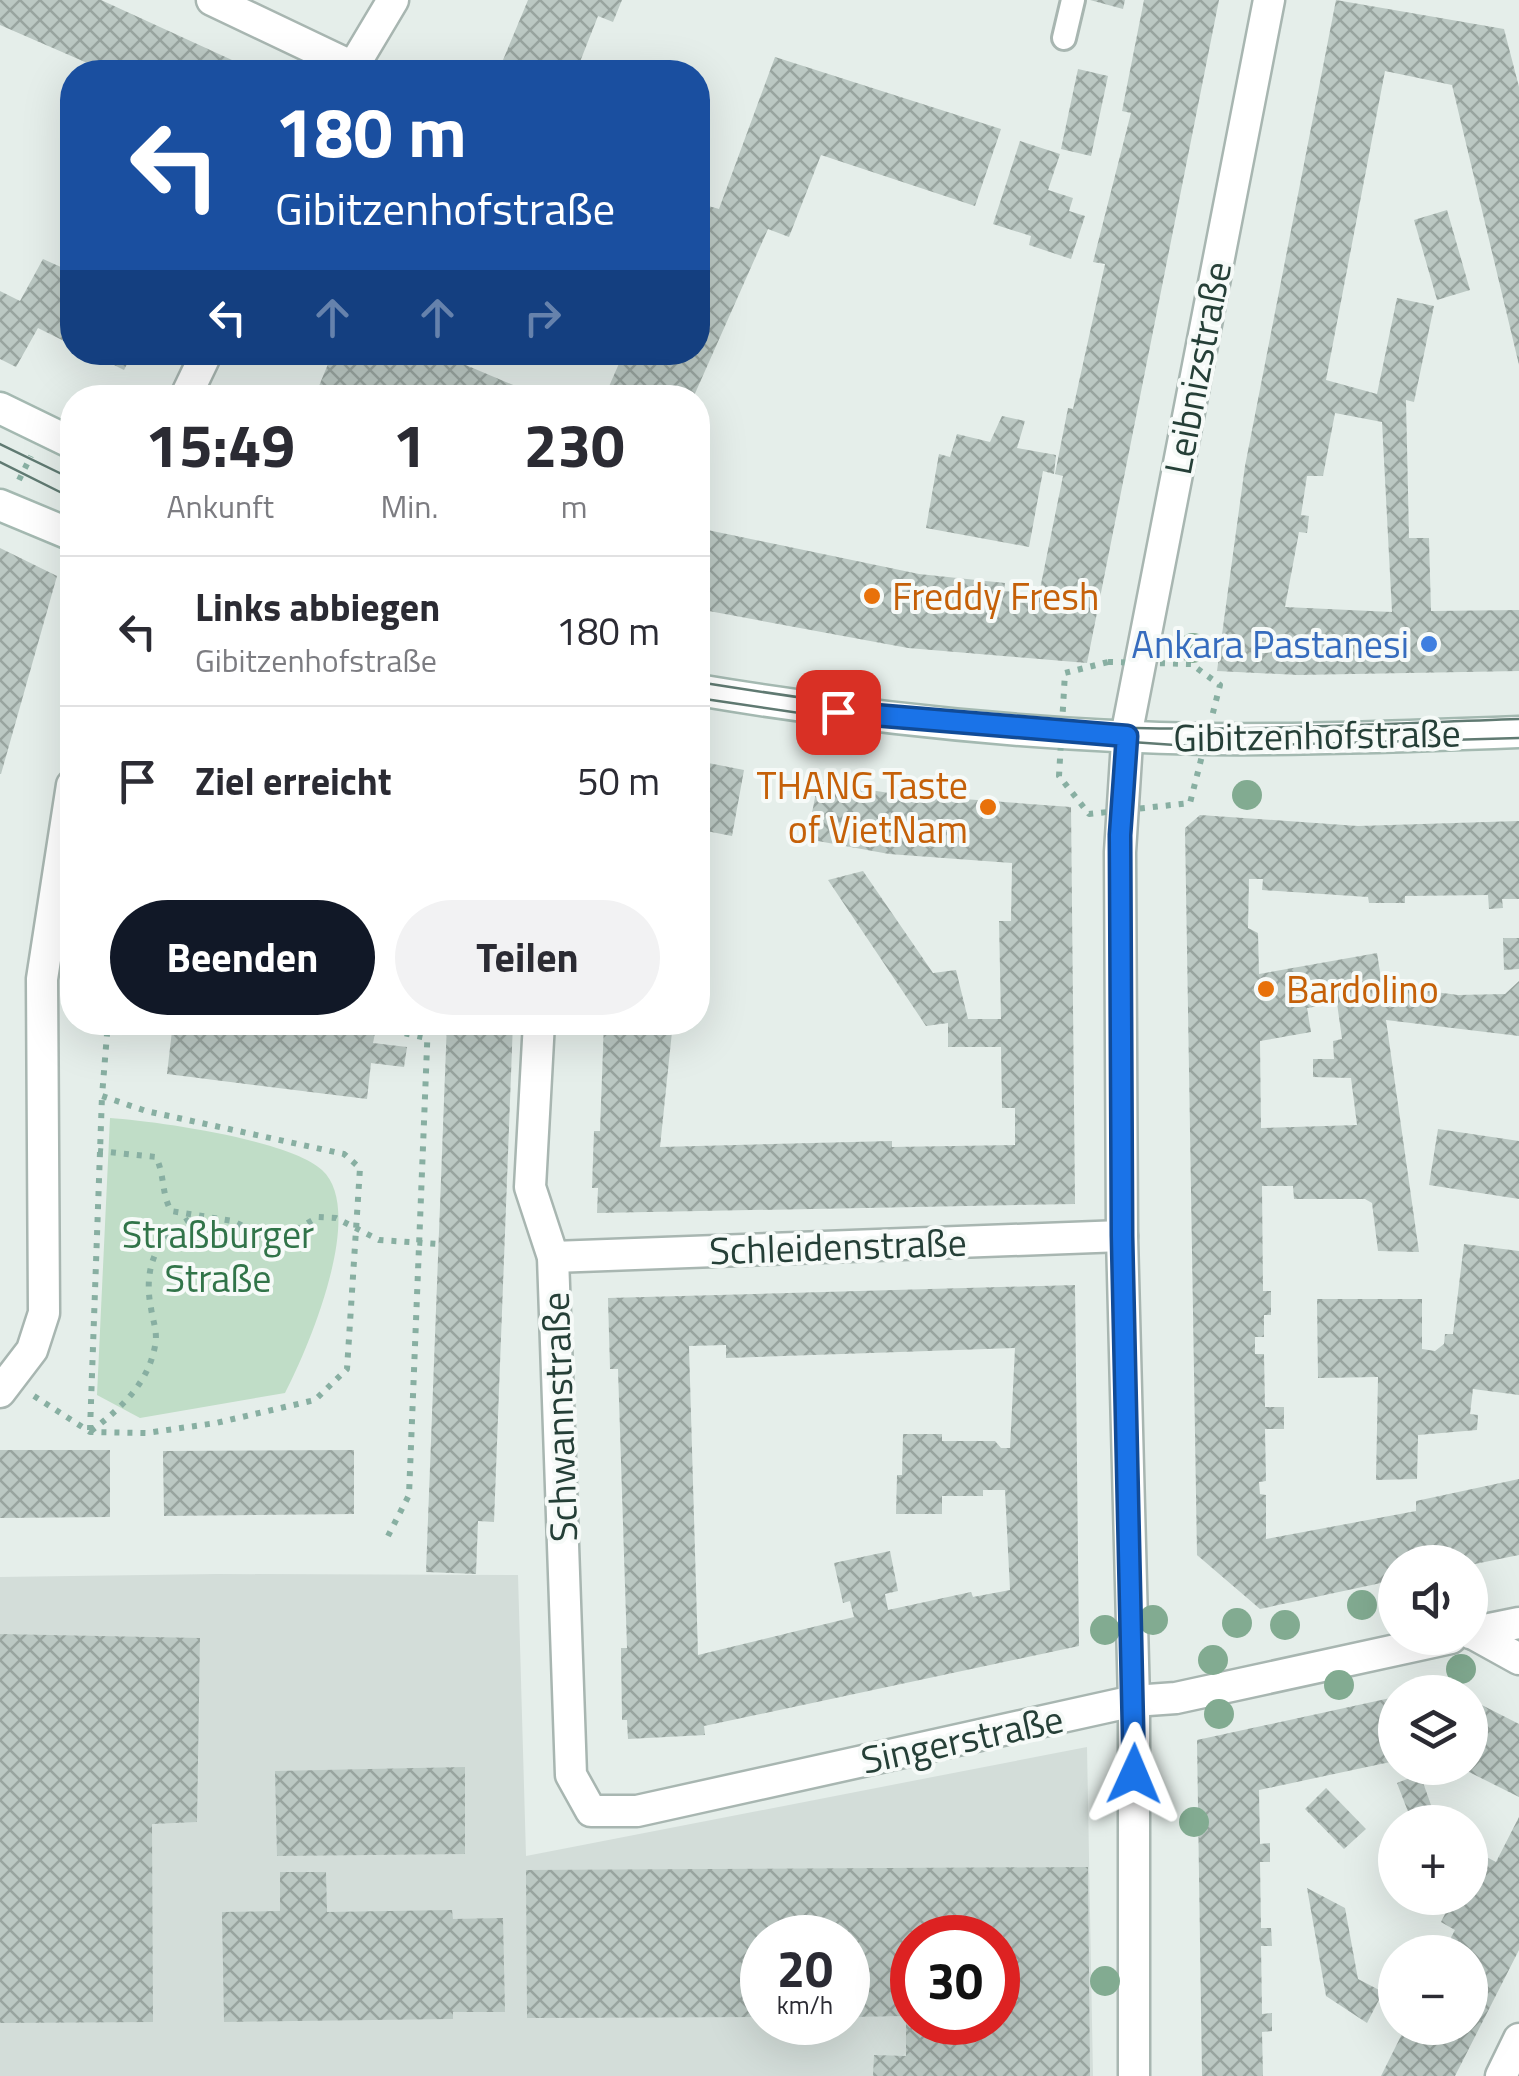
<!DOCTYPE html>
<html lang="de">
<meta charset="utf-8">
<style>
:root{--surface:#fff;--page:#f2f2f3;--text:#2b2b33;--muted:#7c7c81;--line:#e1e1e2;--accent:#111827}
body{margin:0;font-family:"Titillium Web",sans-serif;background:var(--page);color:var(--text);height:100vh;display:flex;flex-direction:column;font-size:38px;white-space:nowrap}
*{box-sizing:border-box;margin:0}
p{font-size:32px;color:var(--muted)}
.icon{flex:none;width:55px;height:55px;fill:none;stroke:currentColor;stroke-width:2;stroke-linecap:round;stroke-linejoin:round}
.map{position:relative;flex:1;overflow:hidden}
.panel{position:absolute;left:60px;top:385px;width:650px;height:650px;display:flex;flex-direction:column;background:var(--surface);border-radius:40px;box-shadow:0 10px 40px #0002}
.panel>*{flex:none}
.guide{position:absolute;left:60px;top:60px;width:650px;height:305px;border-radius:40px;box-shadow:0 10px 40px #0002;background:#1a4fa0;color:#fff;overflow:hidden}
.tools{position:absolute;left:1378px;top:1545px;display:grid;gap:20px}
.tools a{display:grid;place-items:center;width:110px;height:110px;border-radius:50%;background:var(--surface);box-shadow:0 10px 40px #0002;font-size:50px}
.speed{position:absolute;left:740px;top:1915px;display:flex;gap:20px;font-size:50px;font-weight:700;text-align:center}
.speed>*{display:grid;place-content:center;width:130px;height:130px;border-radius:50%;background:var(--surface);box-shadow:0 10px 40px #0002;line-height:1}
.speed small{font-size:25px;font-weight:400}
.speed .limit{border:15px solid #d22;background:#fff;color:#111}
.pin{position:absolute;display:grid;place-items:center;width:85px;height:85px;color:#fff;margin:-42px;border-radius:20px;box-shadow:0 5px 15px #0006}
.me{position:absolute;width:110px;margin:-55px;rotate:1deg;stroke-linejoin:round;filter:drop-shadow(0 0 8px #0008)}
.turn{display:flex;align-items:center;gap:35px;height:210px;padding:0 50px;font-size:45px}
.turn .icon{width:130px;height:130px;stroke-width:2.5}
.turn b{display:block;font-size:70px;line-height:85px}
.lanes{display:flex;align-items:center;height:95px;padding:0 50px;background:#0003;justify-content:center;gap:50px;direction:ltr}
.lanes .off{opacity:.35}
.eta{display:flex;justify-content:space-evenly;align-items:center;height:170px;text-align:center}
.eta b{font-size:60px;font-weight:700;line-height:70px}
.button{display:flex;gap:20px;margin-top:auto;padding:20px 50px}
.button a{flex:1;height:115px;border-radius:60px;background:var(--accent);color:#fff;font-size:40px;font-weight:700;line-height:115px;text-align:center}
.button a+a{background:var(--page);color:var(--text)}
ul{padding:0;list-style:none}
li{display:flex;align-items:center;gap:30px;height:150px;padding:0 50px;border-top:2px solid var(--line)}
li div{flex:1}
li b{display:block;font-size:38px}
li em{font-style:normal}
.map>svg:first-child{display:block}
.built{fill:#d3ddd9;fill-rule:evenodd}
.green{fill:#c0ddc7}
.building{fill:url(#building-cross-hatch);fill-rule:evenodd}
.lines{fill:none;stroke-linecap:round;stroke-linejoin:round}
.lane-casing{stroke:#a8b6b1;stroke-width:28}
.street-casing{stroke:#a8b6b1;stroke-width:35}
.secondary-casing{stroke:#a4b9b1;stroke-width:35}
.path{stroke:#88afa2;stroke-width:6;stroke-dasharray:5 8;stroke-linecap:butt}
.lane{stroke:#fff;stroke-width:22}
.street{stroke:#fff;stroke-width:30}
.secondary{stroke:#fff;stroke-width:30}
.tram{stroke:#607a72;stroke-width:2.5}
.tree{fill:#82ab91}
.route-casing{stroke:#114b97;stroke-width:25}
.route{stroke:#1a73e8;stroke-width:18}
.food-dot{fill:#e8710a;stroke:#f6faf8;stroke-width:4}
.shop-dot{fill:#3f7fe0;stroke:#f6faf8;stroke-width:4}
.labels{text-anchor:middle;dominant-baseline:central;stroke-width:8;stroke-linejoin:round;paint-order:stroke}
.street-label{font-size:38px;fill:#253f37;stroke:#f6faf8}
.food-label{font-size:38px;fill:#c56008;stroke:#f6faf8;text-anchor:start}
.shop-label{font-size:38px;fill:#366cbe;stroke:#f6faf8;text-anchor:end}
.park-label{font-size:38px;fill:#317449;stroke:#f6faf8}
</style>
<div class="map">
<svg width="1519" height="2076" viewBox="0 0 1519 2076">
<defs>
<pattern id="building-cross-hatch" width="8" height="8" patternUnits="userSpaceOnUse" patternTransform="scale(2.5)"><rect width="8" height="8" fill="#bbc8c3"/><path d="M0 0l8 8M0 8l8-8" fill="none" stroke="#98a49f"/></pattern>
</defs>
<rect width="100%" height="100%" fill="#e5eeea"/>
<path class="built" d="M 218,1574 L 518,1575 L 526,1856 L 1087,1747 L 1093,2076 L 0,2076 L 0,1577 ZM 762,1938 L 848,1938 L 848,2022 L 762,2022 ZM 912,1938 L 998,1938 L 998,2022 L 912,2022 Z"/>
<path class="green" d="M 110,1118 C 156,1121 290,1140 322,1170 C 367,1211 308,1349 285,1393 L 140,1418 L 97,1395 Z"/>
<g class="building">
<path d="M 0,0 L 101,0 L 258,72 L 108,72 L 0,25 Z"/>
<path d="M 528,0 L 622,0 L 613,22 L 598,16 L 576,72 L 498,72 Z"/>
<path d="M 1090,0 L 1125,0 L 1123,9 Z"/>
<path d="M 1144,0 L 1219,0 L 1087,663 L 908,648 L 698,609 L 698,528 L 919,574 L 1005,583 L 1004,591 L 1039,594 L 1063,476 L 1055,474 L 1068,408 L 1073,409 L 1105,264 L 1093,262 L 1131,113 L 1122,111 Z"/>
<path d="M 1336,0 L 1504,29 L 1519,87 L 1519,365 L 1452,85 L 1385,71 L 1326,380 L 1377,394 L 1397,298 L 1434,306 L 1414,402 L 1406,400 L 1409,538 L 1429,538 L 1431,611 L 1519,610 L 1519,671 L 1298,675 L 1217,671 L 1245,466 ZM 1335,413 L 1382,422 L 1392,612 L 1285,607 L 1299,532 L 1307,533 L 1309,516 L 1301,515 L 1307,476 L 1323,476 Z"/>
<path d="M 775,57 L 1001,129 L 975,206 L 821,155 L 789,237 L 768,229 L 693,398 L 604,398 L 624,352 L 698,352 L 698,203 L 719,209 Z"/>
<path d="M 1078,69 L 1108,76 L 1091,156 L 1061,149 Z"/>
<path d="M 1020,141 L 1060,154 L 1048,190 L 1073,198 L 1069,211 L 1085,216 L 1071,259 L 1029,245 L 1031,236 L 993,224 Z"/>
<path d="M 1447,210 L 1470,290 L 1437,300 L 1414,220 Z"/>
<path d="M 43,259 L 72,272 L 72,345 L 38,328 L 16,367 L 0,359 L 0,291 L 20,301 Z"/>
<path d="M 88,352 L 133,352 L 124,370 Z"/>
<path d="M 333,352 L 435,352 L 544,398 L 314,398 Z"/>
<path d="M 1002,416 L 1025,421 L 1017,448 L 1056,455 L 1054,474 L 1043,471 L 1029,547 L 926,528 L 939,454 L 950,457 L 957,434 L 990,442 Z"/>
<path d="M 0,548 L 57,576 L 1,774 L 0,774 Z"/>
<path d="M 698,761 L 744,770 L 732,836 L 701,830 L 698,839 Z"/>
<path d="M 818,782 L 896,794 L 1071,807 L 1075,1204 L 597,1213 L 598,1188 L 592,1188 L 594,1131 L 600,1131 L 604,1022 L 673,1022 L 660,1147 L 892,1141 L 892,1147 L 1015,1145 L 1015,1108 L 1002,1108 L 1001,1047 L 948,1047 L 948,1023 L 926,1026 L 828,880 L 863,871 L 933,973 L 956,970 L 968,1019 L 1001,1019 L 999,921 L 1011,921 L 1012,863 L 889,854 L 807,839 Z"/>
<path d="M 1200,815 L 1358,826 L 1519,821 L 1519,899 L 1502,899 L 1503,908 L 1489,909 L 1488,895 L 1405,896 L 1405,903 L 1369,903 L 1368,897 L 1262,890 L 1263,879 L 1249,879 L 1248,928 L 1258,933 L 1259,974 L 1377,953 L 1382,985 L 1458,995 L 1505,994 L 1519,981 L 1519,1036 L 1386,1020 L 1419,1252 L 1378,1251 L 1372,1203 L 1365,1199 L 1294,1199 L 1293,1186 L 1262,1186 L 1263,1291 L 1271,1291 L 1271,1315 L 1264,1315 L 1264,1337 L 1255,1337 L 1255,1354 L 1264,1354 L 1265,1407 L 1284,1407 L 1284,1429 L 1265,1429 L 1266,1481 L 1259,1482 L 1260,1494 L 1266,1495 L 1266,1539 L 1416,1511 L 1416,1501 L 1519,1479 L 1519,1555 L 1470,1565 L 1395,1562 L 1395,1580 L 1260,1609 L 1197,1555 L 1185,828 ZM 1337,1003 L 1342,1039 L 1333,1041 L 1334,1059 L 1313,1059 L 1313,1077 L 1351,1078 L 1357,1125 L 1261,1128 L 1260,1041 L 1311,1032 L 1307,1008 Z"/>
<path d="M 1503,938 L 1519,938 L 1519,969 L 1504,970 Z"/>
<path d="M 173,1022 L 288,1022 L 375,1033 L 373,1043 L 407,1047 L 404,1067 L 371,1063 L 367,1099 L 167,1074 Z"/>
<path d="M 447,1022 L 513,1022 L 494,1522 L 478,1521 L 476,1574 L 426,1572 Z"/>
<path d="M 1438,1129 L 1519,1141 L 1519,1199 L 1429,1185 Z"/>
<path d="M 1464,1244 L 1519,1251 L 1519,1395 L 1473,1389 L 1470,1414 L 1478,1415 L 1477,1430 L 1418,1435 L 1417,1479 L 1376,1480 L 1378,1377 L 1318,1378 L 1317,1299 L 1422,1299 L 1422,1349 L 1435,1351 L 1444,1344 L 1445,1334 L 1453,1334 Z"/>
<path d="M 1075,1285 L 1079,1646 L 704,1726 L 705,1735 L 628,1739 L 627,1720 L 622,1720 L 621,1648 L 627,1648 L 618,1369 L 610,1369 L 608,1298 ZM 726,1345 L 726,1358 L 1015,1348 L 1010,1448 L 1001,1448 L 995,1441 L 942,1441 L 942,1434 L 903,1434 L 902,1475 L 897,1475 L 896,1514 L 942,1514 L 942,1496 L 983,1496 L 983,1490 L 1005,1490 L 1010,1590 L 973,1597 L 971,1592 L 888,1610 L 885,1594 L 898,1591 L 890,1551 L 834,1563 L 843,1603 L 850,1601 L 854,1617 L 698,1655 L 689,1346 Z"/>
<path d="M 0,1450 L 110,1450 L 110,1517 L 0,1518 Z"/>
<path d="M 354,1450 L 354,1514 L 164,1516 L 163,1451 Z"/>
<path d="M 0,1634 L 200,1638 L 197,1822 L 152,1824 L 153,2022 L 0,2023 Z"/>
<path d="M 1395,1697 L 1395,1761 L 1259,1790 L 1260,1844 L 1270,1843 L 1270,1862 L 1260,1862 L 1261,1928 L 1271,1928 L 1272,1946 L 1261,1946 L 1262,2014 L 1272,2013 L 1272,2031 L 1262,2032 L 1263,2076 L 1202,2076 L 1197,1740 Z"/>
<path d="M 1470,1699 L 1519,1724 L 1519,1797 L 1461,1768 L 1470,1768 Z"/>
<path d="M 465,1767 L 465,1854 L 277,1856 L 275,1771 Z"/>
<path d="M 1420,1774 L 1437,1822 L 1412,1822 L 1397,1783 Z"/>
<path d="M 1326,1788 L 1366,1829 L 1344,1849 L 1305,1809 Z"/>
<path d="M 1519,1817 L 1519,1950 L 1455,2076 L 1381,2076 L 1405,2028 L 1470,2028 L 1470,1952 L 1443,1952 L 1455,1930 L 1441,1922 L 1453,1898 L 1470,1898 L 1470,1865 L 1477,1852 L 1496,1862 Z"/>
<path d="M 1088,1867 L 1090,2076 L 873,2076 L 874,2055 L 906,2056 L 906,2016 L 848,2017 L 848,1938 L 762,1938 L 762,2017 L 527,2018 L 526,1870 ZM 912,1938 L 998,1938 L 998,2022 L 912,2022 Z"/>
<path d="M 280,1872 L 326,1872 L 327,1912 L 452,1910 L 453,1919 L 503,1918 L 505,2012 L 453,2012 L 453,2019 L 224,2022 L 222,1912 L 280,1911 Z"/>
<path d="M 1307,1888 L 1345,1908 L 1358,1979 L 1383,1992 L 1367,2023 L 1326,1996 Z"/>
</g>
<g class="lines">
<g class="lane-casing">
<path id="lane" d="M 1064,38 L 1073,0"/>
</g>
<g class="street-casing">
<g id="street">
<path d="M 212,0 L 353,67"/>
<path d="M 350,72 L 393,0"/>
<path d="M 185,398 L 207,352"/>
<path d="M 539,1022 L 530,1187 L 553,1257 L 571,1775 L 591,1811 L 637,1811 L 1134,1701 L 1176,1698 L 1451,1638"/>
<path d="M 553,1257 L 1122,1236"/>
<path d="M 0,1392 L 32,1350 L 44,1313 L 42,979 L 72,785"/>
<path d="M 1470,1633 L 1519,1623"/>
<path d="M 1472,1633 L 1519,1659"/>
<path d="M 1134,2076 L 1134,1701 L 1122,1236 L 1120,852 L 1128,726 L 1269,0"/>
<path d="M 1501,2076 L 1519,2039"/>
</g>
</g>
<g class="secondary-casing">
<g id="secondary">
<path d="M 0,408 L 72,443"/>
<path d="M 0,505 L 72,535"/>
<path d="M 698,690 C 865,718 1036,736 1206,739 C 1310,740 1415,736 1519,732"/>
</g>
</g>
<g class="path">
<path d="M 19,480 L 31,456"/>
<path d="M 1108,662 L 1191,664 L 1220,685 L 1190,803 L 1089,814 L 1059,776 L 1065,673 Z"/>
<path d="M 405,1022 L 403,1033 L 427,1038"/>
<path d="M 98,1151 L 156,1157 C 165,1176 161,1192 171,1211 L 233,1221 L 269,1239 L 284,1237 L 318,1217 L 336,1218 L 379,1240 L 439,1244"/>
<path d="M 34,1396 L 90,1432 L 146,1433 L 216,1423 L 315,1400 L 347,1369 L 360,1168 L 344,1154 L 146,1111 L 102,1096 L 108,1022"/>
<path d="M 90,1430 L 102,1096"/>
<path d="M 91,1431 C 120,1409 148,1384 155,1346 C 158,1332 153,1322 151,1308 C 143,1269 156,1235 192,1218"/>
<path d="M 388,1536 L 409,1495 L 428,1022"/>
</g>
<use href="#lane" class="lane"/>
<use href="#street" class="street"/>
<use href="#secondary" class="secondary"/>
<g class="tram">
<path d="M 0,444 L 72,479"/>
<path d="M 0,462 L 72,498"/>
<path d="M 698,682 C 818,701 939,718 1061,725 C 1213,734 1367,724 1519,719"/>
<path d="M 698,698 L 874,724 L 1204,747 L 1519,738"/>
</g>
</g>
<g class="tree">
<circle cx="1193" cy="648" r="15"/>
<circle cx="1247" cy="795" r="15"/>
<circle cx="1362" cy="1605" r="15"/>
<circle cx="1153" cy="1620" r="15"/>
<circle cx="1237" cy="1623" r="15"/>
<circle cx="1285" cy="1625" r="15"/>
<circle cx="1105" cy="1630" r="15"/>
<circle cx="1213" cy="1660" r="15"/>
<circle cx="1461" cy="1669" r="15"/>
<circle cx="1339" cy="1685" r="15"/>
<circle cx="1219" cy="1714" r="15"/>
<circle cx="1194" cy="1822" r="15"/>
<circle cx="1105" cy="1981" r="15"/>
</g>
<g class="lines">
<g class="route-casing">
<path id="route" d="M 838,712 L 1127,736 L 1120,835 L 1122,1236 L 1134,1774"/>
</g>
<use href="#route" class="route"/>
</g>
<g class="food-dot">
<circle cx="872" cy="596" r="10"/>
<circle cx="988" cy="807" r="10"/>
<circle cx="1266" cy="989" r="10"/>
</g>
<circle class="shop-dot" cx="1429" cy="644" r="10"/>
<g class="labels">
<g class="street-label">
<text transform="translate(1197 368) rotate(-79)">Leibnizstraße</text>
<text transform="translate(1317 735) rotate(-1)">Gibitzenhofstraße</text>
<text transform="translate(838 1246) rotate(-2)">Schleidenstraße</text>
<text transform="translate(559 1417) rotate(-92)">Schwannstraße</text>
<text transform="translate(962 1739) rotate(-12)">Singerstraße</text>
</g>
<g class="food-label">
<text x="892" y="596">Freddy Fresh</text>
<text x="968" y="785" text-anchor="end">THANG Taste<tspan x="968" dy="44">of VietNam</tspan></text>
<text x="1286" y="989">Bardolino</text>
</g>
<g class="shop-label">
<text x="1409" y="644">Ankara Pastanesi</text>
</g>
<g class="park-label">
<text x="218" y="1234">Straßburger<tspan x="218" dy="44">Straße</tspan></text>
</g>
</g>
</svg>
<div class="tools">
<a><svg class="icon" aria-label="sound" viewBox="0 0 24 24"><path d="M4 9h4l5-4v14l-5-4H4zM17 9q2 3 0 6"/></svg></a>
<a><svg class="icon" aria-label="layers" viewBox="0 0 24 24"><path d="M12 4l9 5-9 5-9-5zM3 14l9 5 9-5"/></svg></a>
<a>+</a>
<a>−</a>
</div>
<div class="speed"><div>20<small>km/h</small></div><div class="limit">30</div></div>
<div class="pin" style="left:838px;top:712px;background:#d93025"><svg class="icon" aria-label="arrive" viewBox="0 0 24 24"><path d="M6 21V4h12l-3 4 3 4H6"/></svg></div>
<svg class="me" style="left:1134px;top:1774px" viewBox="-20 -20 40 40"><path d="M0-17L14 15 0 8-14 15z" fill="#1a73e8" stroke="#fff" stroke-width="4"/></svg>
<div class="guide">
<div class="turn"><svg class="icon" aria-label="left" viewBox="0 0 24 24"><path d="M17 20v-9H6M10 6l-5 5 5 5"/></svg><div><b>180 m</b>Gibitzenhofstraße</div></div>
<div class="lanes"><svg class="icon" aria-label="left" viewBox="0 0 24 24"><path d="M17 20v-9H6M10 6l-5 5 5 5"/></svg><svg class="icon off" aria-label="ahead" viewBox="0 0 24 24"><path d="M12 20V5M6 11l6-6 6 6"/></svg><svg class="icon off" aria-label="ahead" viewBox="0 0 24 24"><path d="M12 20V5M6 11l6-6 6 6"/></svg><svg class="icon off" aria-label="right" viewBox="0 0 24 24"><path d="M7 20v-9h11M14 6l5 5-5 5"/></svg></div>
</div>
<section class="panel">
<div class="eta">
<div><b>15:49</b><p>Ankunft</p></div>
<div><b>1</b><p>Min.</p></div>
<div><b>230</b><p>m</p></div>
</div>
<ul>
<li><svg class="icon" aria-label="left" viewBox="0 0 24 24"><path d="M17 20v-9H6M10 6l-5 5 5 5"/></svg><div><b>Links abbiegen</b><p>Gibitzenhofstraße</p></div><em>180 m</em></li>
<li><svg class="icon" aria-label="arrive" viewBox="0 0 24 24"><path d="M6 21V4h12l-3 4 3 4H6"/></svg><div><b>Ziel erreicht</b></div><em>50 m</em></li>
</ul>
<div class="button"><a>Beenden</a><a>Teilen</a></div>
</section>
</div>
